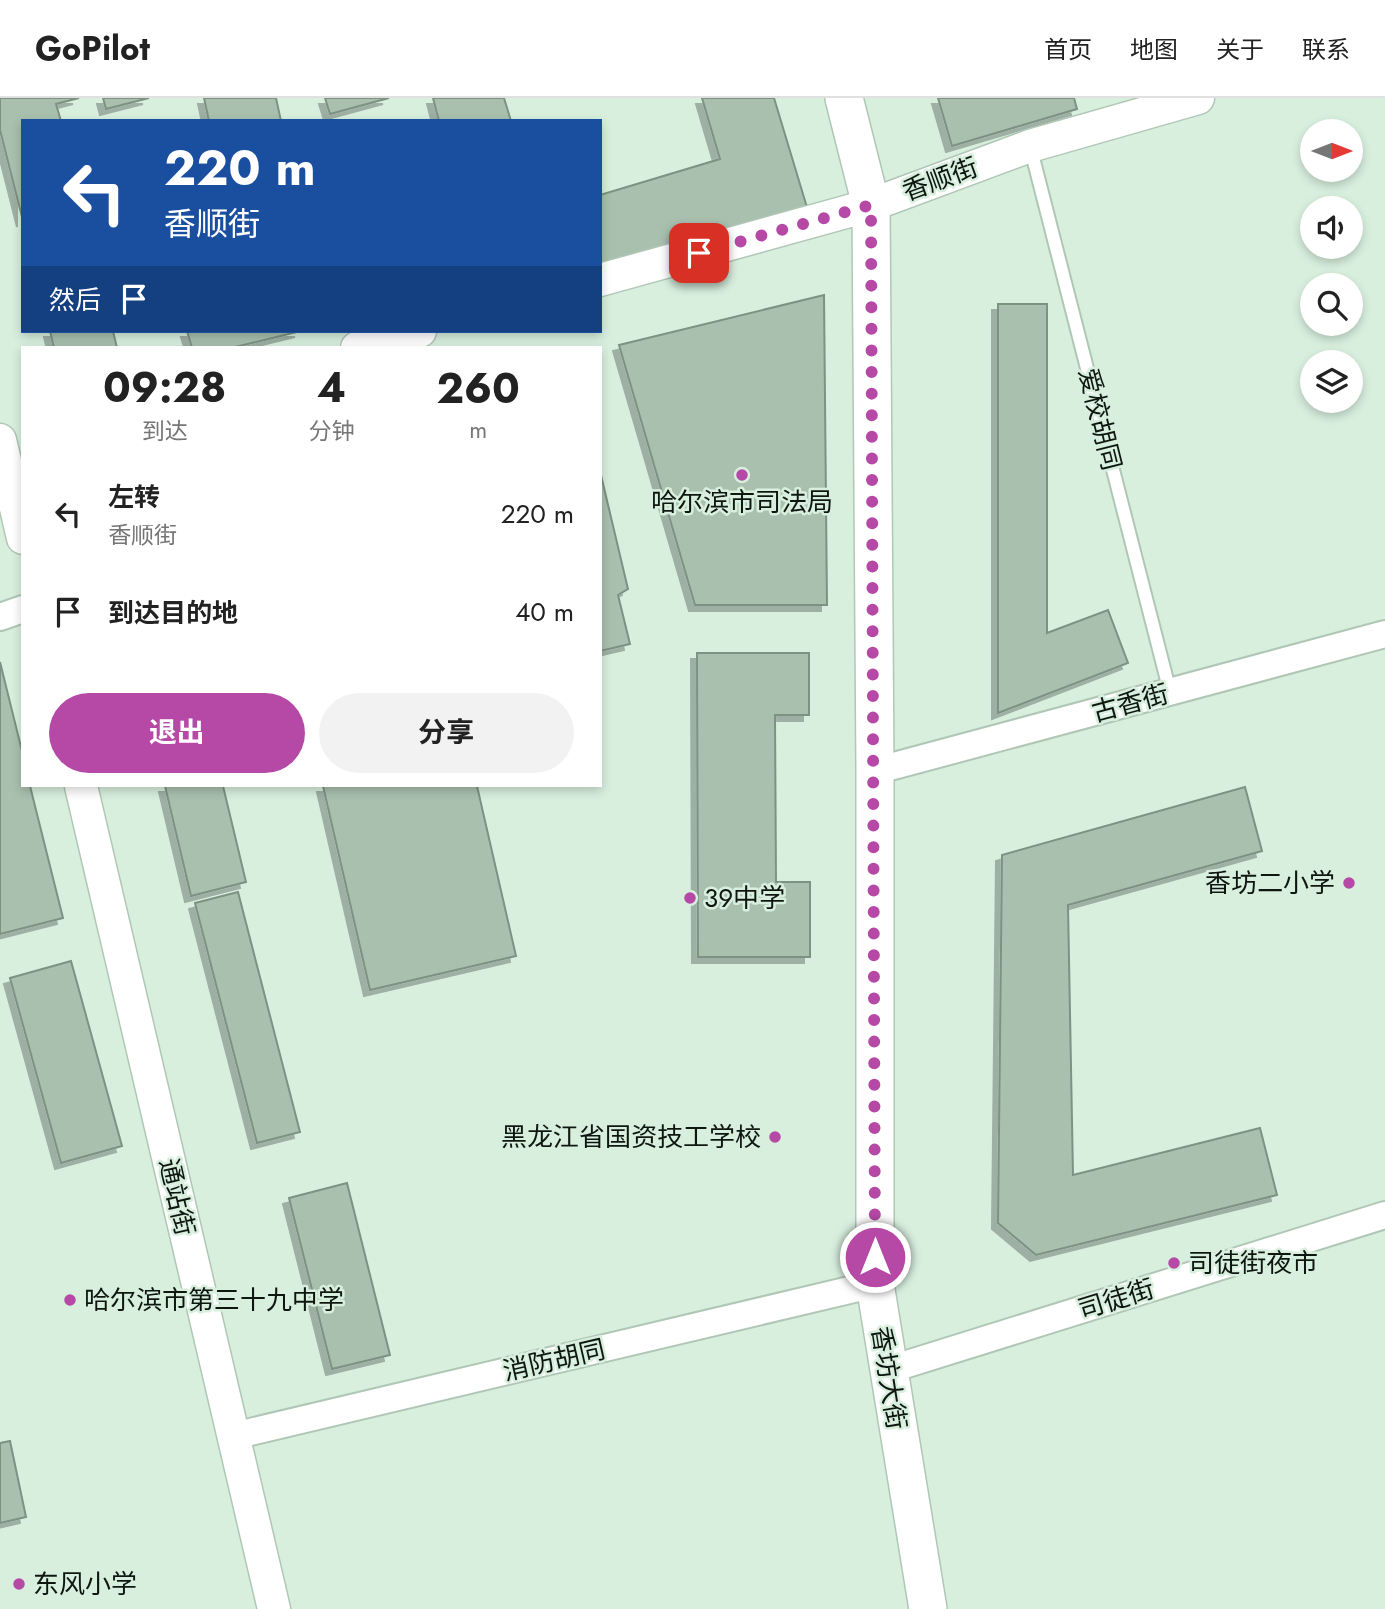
<!DOCTYPE html>
<html lang="zh">
<meta charset="utf-8">
<style>
:root{--surface:#fff;--page:#f2f2f2;--text:#222;--muted:#767676;--line:#e0e0e0;--accent:#b648a6}
body{margin:0;font-family:Jost,"Noto Sans SC",sans-serif;background:var(--page);color:var(--text);height:100vh;display:flex;flex-direction:column;font-size:26px;white-space:nowrap}
*{box-sizing:border-box;margin:0}
p{font-size:23px;color:var(--muted)}
.icon{flex:none;width:38px;height:38px;fill:none;stroke:currentColor;stroke-width:2;stroke-linecap:round;stroke-linejoin:round}
.map{position:relative;flex:1;overflow:hidden}
.side{position:absolute;left:21px;top:248px;width:581px;height:441px;display:flex;flex-direction:column;background:var(--surface);border-radius:0px;box-shadow:0 4px 10px #0003}
.side>*{flex:none}
.hud{position:absolute;left:21px;top:21px;width:581px;height:214px;border-radius:0px;box-shadow:0 4px 10px #0003;background:#1a4fa0;color:#fff;overflow:hidden}
.needle{width:46px;rotate:90deg}
.tools{position:absolute;left:1300px;top:21px;display:grid;gap:14px}
.tools a{display:grid;place-items:center;width:63px;height:63px;border-radius:50%;background:var(--surface);box-shadow:0 4px 10px #0003;font-size:35px}
.pin{position:absolute;display:grid;place-items:center;width:60px;height:60px;color:#fff;margin:-30px;border-radius:14px;box-shadow:0 4px 10px #0006}
.me{position:absolute;width:77px;margin:-38px;rotate:0deg;stroke-linejoin:round;filter:drop-shadow(0 0 5px #0008)}
.turn{display:flex;align-items:center;gap:24px;height:147px;padding:0 28px;font-size:32px}
.turn .icon{width:91px;height:91px;stroke-width:2.5}
.turn b{display:block;font-size:49px;line-height:60px}
.then{display:flex;align-items:center;height:66px;padding:0 28px;background:#0003;gap:14px;font-size:26px}
.eta{display:flex;justify-content:space-evenly;align-items:center;height:119px;text-align:center}
.eta b{font-size:42px;font-weight:700;line-height:49px}
.cta{display:flex;gap:14px;margin-top:auto;padding:14px 28px}
.cta a{flex:1;height:80px;border-radius:42px;background:var(--accent);color:#fff;font-size:28px;font-weight:700;line-height:80px;text-align:center}
.cta a+a{background:var(--page);color:var(--text)}
ul{padding:0;list-style:none}
li{display:flex;align-items:center;gap:21px;height:98px;padding:0 28px}
li div{flex:1}
li b{display:block;font-size:26px}
li em{font-style:normal}
header{display:flex;align-items:center;gap:42px;box-sizing:border-box;height:98px;padding:0 35px;background:var(--surface);border-bottom:2px solid var(--line)}
header strong{font-size:33px}
nav{display:flex;gap:38px;margin-inline-start:auto;font-size:24px}
.map>svg:first-child{display:block}
.building{fill:#a9c0af;stroke:#7d9282;stroke-width:2;filter:url(#shadow)}
.lines{fill:none;stroke-linecap:round;stroke-linejoin:round}
.service-casing{stroke:#b0c7b6;stroke-width:16}
.minor-casing{stroke:#b0c7b6;stroke-width:30}
.tertiary-casing{stroke:#b0c7b6;stroke-width:35}
.secondary-casing{stroke:#b0c7b6;stroke-width:40}
.service{stroke:#fff;stroke-width:12}
.minor{stroke:#fff;stroke-width:26}
.tertiary{stroke:#fff;stroke-width:32}
.secondary{stroke:#fff;stroke-width:37}
.route{stroke:#b648a6;stroke-width:12;stroke-dasharray:0 21.6}
.poi-dot{fill:#b648a6;stroke:#d8efde;stroke-width:2.5}
.labels{text-anchor:middle;dominant-baseline:central;stroke-width:5;stroke-linejoin:round;paint-order:stroke}
.street-label{font-size:26px;fill:#0e1610;stroke:#d8efde}
.poi-label{font-size:26px;fill:#0e1610;stroke:#d8efde;text-anchor:start}
</style>
<header>
<strong>GoPilot</strong>
<nav><a>首页</a><a>地图</a><a>关于</a><a>联系</a></nav>
</header>
<div class="map">
<svg width="1385" height="1511" viewBox="0 0 1385 1511">
<defs>
<filter id="shadow"><feDropShadow dx="-6" dy="6" stdDeviation="0" flood-color="#0004"/></filter>
</defs>
<rect width="100%" height="100%" fill="#d8efde"/>
<g class="building">
<path d="M 0,0 L 79,0 L 56,6 L 61,23 L 23,23 L 23,123 L 0,32 Z"/>
<path d="M 103,0 L 149,0 L 106,11 Z"/>
<path d="M 204,0 L 276,0 L 281,23 L 209,23 Z"/>
<path d="M 325,0 L 389,0 L 330,16 Z"/>
<path d="M 433,0 L 504,0 L 511,23 L 439,23 Z"/>
<path d="M 702,0 L 774,0 L 809,116 L 600,179 L 600,97 L 720,61 Z"/>
<path d="M 938,0 L 1074,0 L 1077,11 L 952,48 Z"/>
<path d="M 824,197 L 827,507 L 695,507 L 619,247 Z"/>
<path d="M 998,206 L 1047,206 L 1047,535 L 1108,512 L 1128,565 L 998,615 Z"/>
<path d="M 50,233 L 113,233 L 117,250 L 54,250 Z"/>
<path d="M 187,233 L 301,233 L 231,250 L 192,250 Z"/>
<path d="M 600,373 L 628,491 L 618,497 L 630,546 L 600,553 Z"/>
<path d="M 697,555 L 809,555 L 809,617 L 775,617 L 776,784 L 810,784 L 810,859 L 698,859 Z"/>
<path d="M 0,564 L 23,657 L 23,688 L 30,688 L 63,820 L 0,836 Z"/>
<path d="M 165,688 L 223,688 L 246,784 L 191,798 Z"/>
<path d="M 323,688 L 477,688 L 516,858 L 370,892 Z"/>
<path d="M 1245,689 L 1262,753 L 1068,807 L 1073,1077 L 1260,1030 L 1277,1097 L 1036,1157 L 998,1125 L 1002,757 Z"/>
<path d="M 238,794 L 300,1034 L 257,1045 L 195,805 Z"/>
<path d="M 71,863 L 122,1048 L 61,1065 L 10,880 Z"/>
<path d="M 347,1085 L 390,1257 L 332,1271 L 289,1100 Z"/>
<path d="M 10,1343 L 26,1419 L 0,1425 L 0,1345 Z"/>
</g>
<g class="lines">
<g class="service-casing">
<path id="service" d="M 1030,48 L 1170,594"/>
</g>
<g class="minor-casing">
<g id="minor">
<path d="M 0,519 L 23,511"/>
<path d="M 875,673 L 1385,536"/>
<path d="M 888,1272 L 1385,1117"/>
<path d="M 233,1338 L 875,1186"/>
</g>
</g>
<g class="tertiary-casing">
<g id="tertiary">
<path d="M 600,182 L 871,107 L 1030,48 L 1198,0"/>
<path d="M 357,250 L 420,233"/>
<path d="M 0,342 L 23,440"/>
<path d="M 81,688 L 274,1511"/>
</g>
</g>
<g class="secondary-casing">
<path id="secondary" d="M 844,0 L 871,107 L 875,673 L 875,1186 L 928,1511"/>
</g>
<use href="#service" class="service"/>
<use href="#minor" class="minor"/>
<use href="#tertiary" class="tertiary"/>
<use href="#secondary" class="secondary"/>
</g>
<g class="lines">
<path class="route" d="M 699,155 L 871,107 L 875,1159"/>
</g>
<g class="poi-dot">
<circle cx="742" cy="377" r="7"/>
<circle cx="1349" cy="785" r="7"/>
<circle cx="690" cy="800" r="7"/>
<circle cx="775" cy="1039" r="7"/>
<circle cx="1174" cy="1165" r="7"/>
<circle cx="70" cy="1202" r="7"/>
<circle cx="19" cy="1486" r="7"/>
</g>
<g class="labels">
<g class="street-label">
<text transform="translate(940 81) rotate(-20)">香顺街</text>
<text transform="translate(1100 321) rotate(76)">爱校胡同</text>
<text transform="translate(1130 605) rotate(-15)">古香街</text>
<text transform="translate(177 1099) rotate(77)">通站街</text>
<text transform="translate(1116 1201) rotate(-17)">司徒街</text>
<text transform="translate(554 1262) rotate(-13)">消防胡同</text>
<text transform="translate(889 1280) rotate(81)">香坊大街</text>
</g>
<g class="poi-label">
<text x="742" y="404" text-anchor="middle">哈尔滨市司法局</text>
<text x="1335" y="785" text-anchor="end">香坊二小学</text>
<text x="704" y="800">39中学</text>
<text x="761" y="1039" text-anchor="end">黑龙江省国资技工学校</text>
<text x="1188" y="1165">司徒街夜市</text>
<text x="84" y="1202">哈尔滨市第三十九中学</text>
<text x="33" y="1486">东风小学</text>
</g>
</g>
</svg>
<div class="tools">
<a><svg class="needle" viewBox="-14 -14 28 28"><path d="M0-13l5 13h-10z" fill="#e53935"/><path d="M0 13l5-13h-10z" fill="#767676"/></svg></a>
<a><svg class="icon" aria-label="sound" viewBox="0 0 24 24"><path d="M4 9h4l5-4v14l-5-4H4zM17 9q2 3 0 6"/></svg></a>
<a><svg class="icon" aria-label="search" viewBox="0 0 24 24"><circle cx="10" cy="10" r="6"/><path d="M15 15l6 6"/></svg></a>
<a><svg class="icon" aria-label="layers" viewBox="0 0 24 24"><path d="M12 4l9 5-9 5-9-5zM3 14l9 5 9-5"/></svg></a>
</div>
<div class="pin" style="left:699px;top:155px;background:#d93025"><svg class="icon" aria-label="arrive" viewBox="0 0 24 24"><path d="M6 21V4h12l-3 4 3 4H6"/></svg></div>
<svg class="me" style="left:875px;top:1159px" viewBox="-20 -20 40 40"><circle r="17" fill="#b648a6" stroke="#fff" stroke-width="3"/><path d="M0-11L8 9 0 5-8 9z" fill="#fff"/></svg>
<div class="hud">
<div class="turn"><svg class="icon" aria-label="left" viewBox="0 0 24 24"><path d="M17 20v-9H6M10 6l-5 5 5 5"/></svg><div><b>220 m</b>香顺街</div></div>
<div class="then">然后<svg class="icon" aria-label="arrive" viewBox="0 0 24 24"><path d="M6 21V4h12l-3 4 3 4H6"/></svg></div>
</div>
<section class="side">
<div class="eta">
<div><b>09:28</b><p>到达</p></div>
<div><b>4</b><p>分钟</p></div>
<div><b>260</b><p>m</p></div>
</div>
<ul>
<li><svg class="icon" aria-label="left" viewBox="0 0 24 24"><path d="M17 20v-9H6M10 6l-5 5 5 5"/></svg><div><b>左转</b><p>香顺街</p></div><em>220 m</em></li>
<li><svg class="icon" aria-label="arrive" viewBox="0 0 24 24"><path d="M6 21V4h12l-3 4 3 4H6"/></svg><div><b>到达目的地</b></div><em>40 m</em></li>
</ul>
<div class="cta"><a>退出</a><a>分享</a></div>
</section>
</div>
